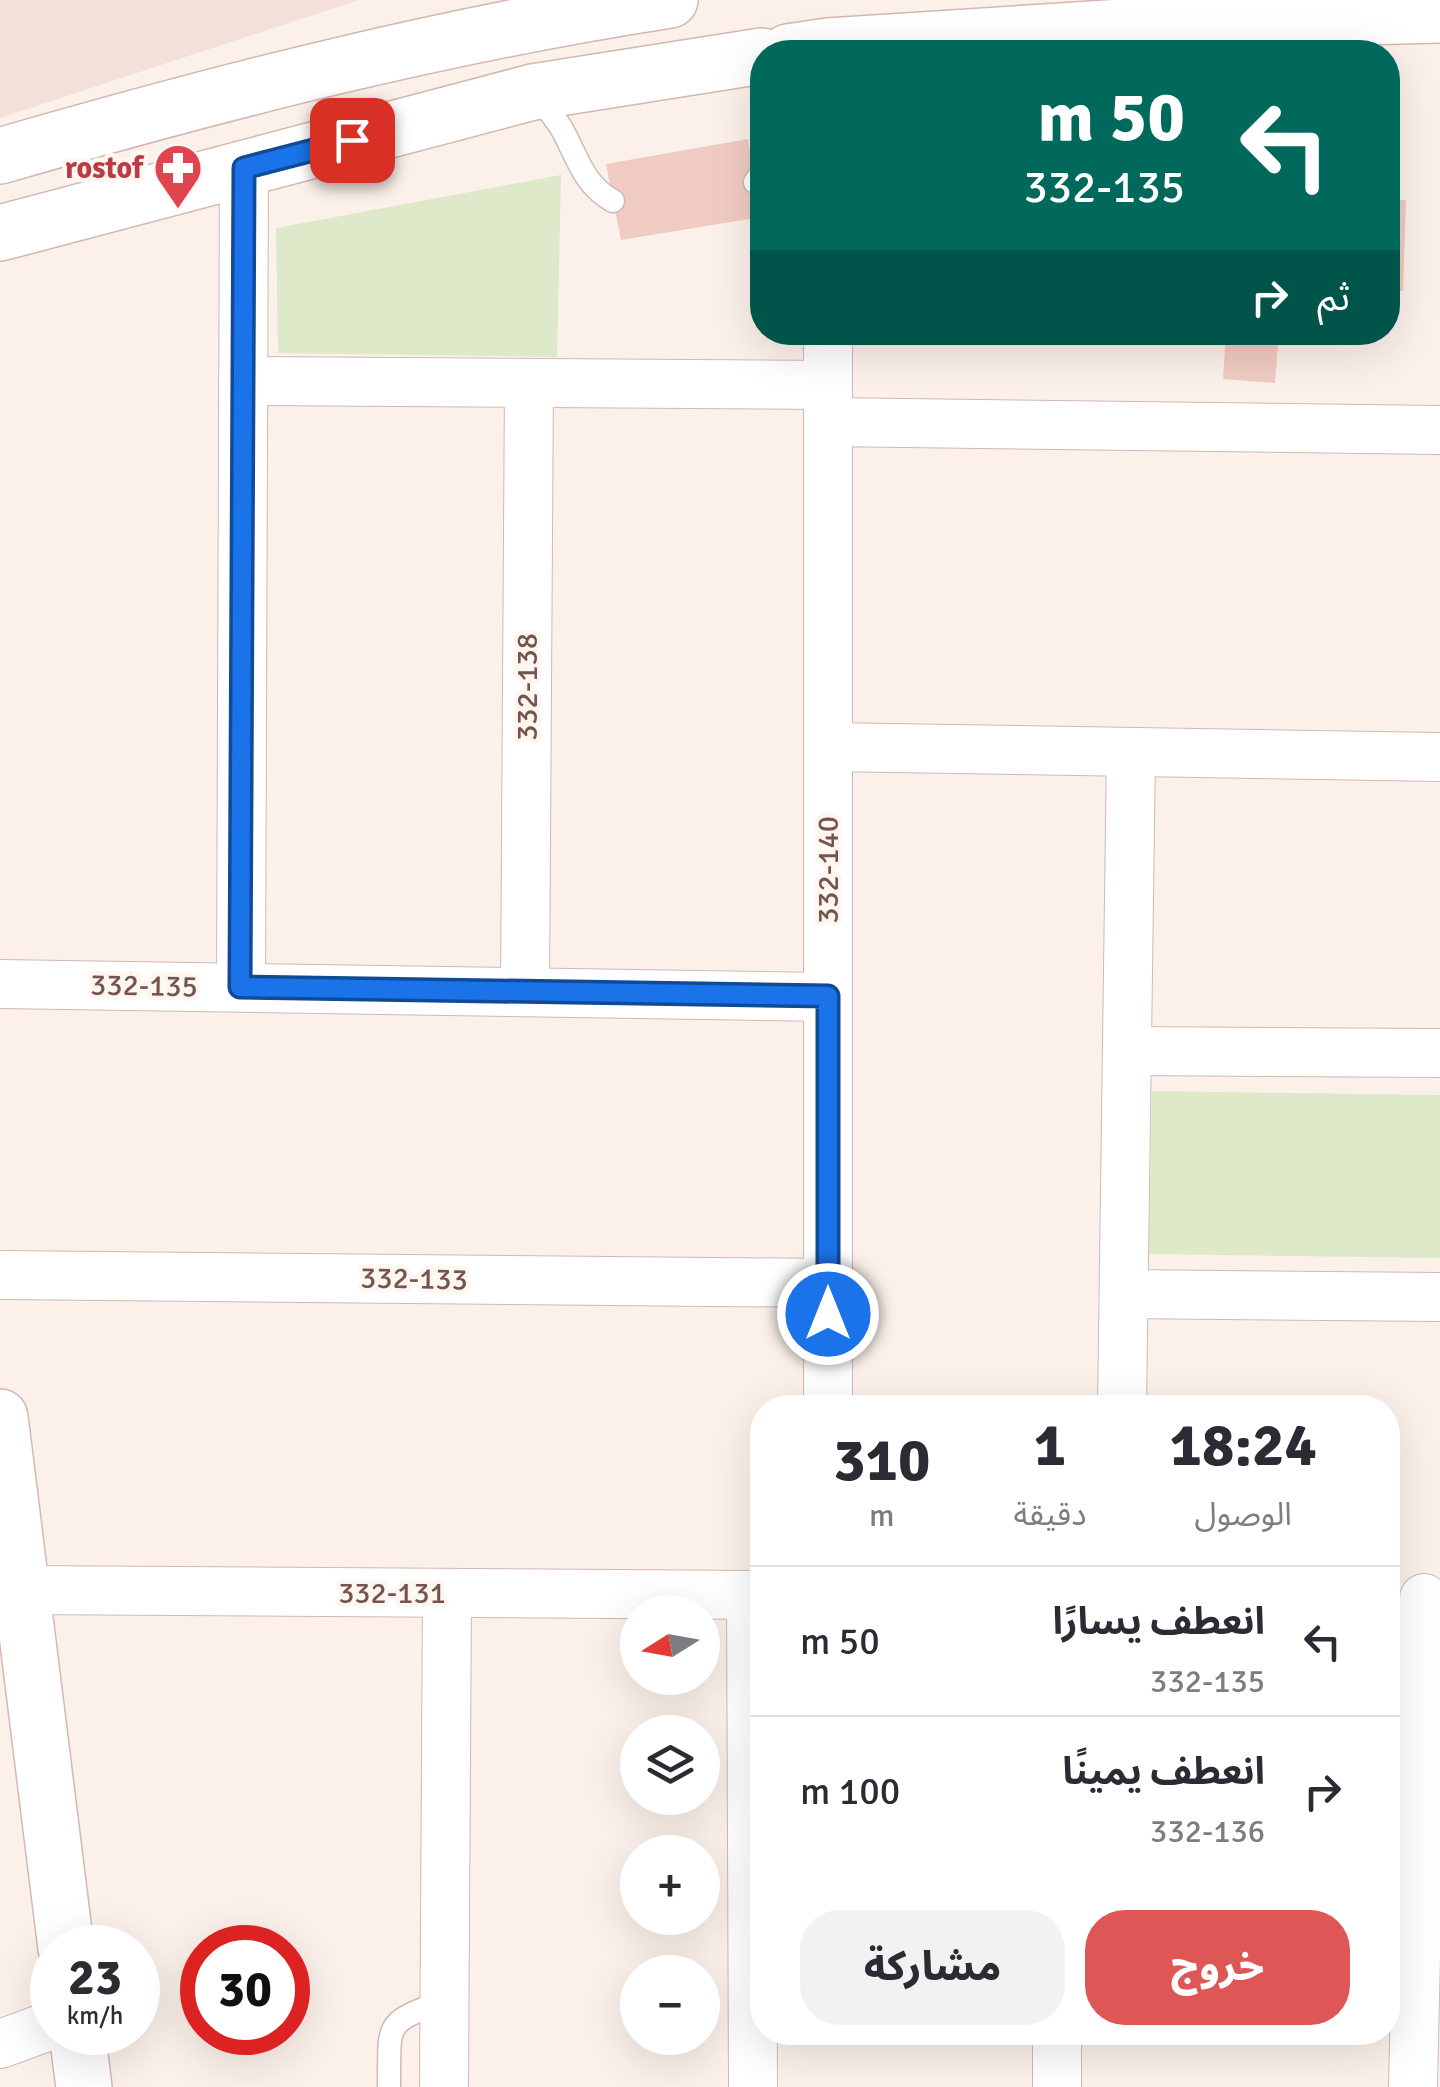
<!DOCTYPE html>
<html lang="ar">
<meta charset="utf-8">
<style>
:root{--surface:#fff;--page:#f2f2f3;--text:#2b2b33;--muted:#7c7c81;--line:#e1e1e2;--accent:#df5656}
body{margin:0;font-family:Signika,"Noto Sans Arabic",sans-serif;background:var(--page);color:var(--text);direction:rtl;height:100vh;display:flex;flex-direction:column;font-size:38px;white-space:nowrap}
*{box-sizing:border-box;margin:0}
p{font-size:32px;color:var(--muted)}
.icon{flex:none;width:55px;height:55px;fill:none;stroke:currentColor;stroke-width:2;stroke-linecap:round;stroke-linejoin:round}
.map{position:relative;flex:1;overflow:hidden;direction:ltr}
.sheet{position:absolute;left:750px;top:1395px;width:650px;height:650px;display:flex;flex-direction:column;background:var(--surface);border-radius:40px;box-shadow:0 10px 40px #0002;direction:rtl}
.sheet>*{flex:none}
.guide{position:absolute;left:750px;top:40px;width:650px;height:305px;border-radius:40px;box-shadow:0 10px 40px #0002;direction:rtl;background:#00695c;color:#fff;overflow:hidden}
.needle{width:65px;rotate:259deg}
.fabs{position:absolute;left:620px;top:1595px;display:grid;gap:20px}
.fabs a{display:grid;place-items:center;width:100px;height:100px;border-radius:50%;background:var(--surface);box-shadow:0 10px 40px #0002;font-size:50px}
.speed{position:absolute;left:30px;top:1925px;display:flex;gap:20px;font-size:50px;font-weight:700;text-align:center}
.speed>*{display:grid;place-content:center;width:130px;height:130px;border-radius:50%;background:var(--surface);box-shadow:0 10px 40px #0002;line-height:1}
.speed small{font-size:25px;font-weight:400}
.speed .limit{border:15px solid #d22;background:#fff;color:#111}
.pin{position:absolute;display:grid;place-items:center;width:85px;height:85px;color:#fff;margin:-42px;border-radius:20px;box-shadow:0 5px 15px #0006}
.me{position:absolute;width:110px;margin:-55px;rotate:0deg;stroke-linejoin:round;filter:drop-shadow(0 0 8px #0008)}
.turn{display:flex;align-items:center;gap:35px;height:210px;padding:0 50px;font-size:45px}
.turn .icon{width:130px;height:130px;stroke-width:2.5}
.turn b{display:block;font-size:70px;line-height:85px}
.then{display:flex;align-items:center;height:95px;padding:0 50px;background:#0003;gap:20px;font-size:38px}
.eta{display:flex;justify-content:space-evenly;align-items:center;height:170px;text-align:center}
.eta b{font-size:60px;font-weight:800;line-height:70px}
.primary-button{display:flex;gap:20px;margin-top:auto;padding:20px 50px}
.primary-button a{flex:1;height:115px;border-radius:40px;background:var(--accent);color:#fff;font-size:40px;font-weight:800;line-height:115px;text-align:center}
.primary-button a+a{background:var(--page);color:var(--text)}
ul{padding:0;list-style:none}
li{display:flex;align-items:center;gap:30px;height:150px;padding:0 50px;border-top:2px solid var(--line)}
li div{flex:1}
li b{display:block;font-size:38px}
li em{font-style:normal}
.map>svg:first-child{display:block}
.residential{fill:#f3e1d9}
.green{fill:#dde9c9}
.building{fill:#f0cbc3}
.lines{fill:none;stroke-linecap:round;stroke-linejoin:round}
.lane-casing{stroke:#d0b9b2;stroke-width:25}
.street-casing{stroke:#d0b9b2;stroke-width:50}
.secondary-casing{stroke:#d3b8b0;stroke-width:58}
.lane{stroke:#fff;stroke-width:22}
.street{stroke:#fff;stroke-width:48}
.secondary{stroke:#fff;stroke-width:55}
.route-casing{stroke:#114b97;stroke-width:25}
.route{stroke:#1a73e8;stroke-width:18}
.labels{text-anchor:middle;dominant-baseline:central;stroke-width:9;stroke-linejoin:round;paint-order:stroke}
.health-label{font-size:30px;font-weight:bold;fill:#be3a42;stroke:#fef6f1;text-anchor:end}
.street-label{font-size:30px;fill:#76534e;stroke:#fef6f1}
</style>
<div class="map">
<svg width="1440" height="2087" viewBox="0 0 1440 2087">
<rect width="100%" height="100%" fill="#fcf1ea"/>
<path class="residential" d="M 0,0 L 359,0 L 0,118 Z"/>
<g class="green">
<path d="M 561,175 L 557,357 L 278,353 L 276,228 Z"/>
<path d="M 1152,1091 L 1440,1095 L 1440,1258 L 1149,1254 Z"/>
</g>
<g class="building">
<path d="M 748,139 L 761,217 L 621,240 L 606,164 Z"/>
<path d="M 1388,200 L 1406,200 L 1403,291 L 1388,291 Z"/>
<path d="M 1226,332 L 1279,332 L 1275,383 L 1223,379 Z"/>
</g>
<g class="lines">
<g class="lane-casing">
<g id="lane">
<path d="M 534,93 C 544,105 556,118 563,131 C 578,159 584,185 613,201"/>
<path d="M 755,182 L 762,172"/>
<path d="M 389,2087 C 390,2025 382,2022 444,2002"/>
</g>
</g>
<g class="street-casing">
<g id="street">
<path d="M 828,332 L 828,1408"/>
<path d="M 243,381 L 828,385"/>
<path d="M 828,422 L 1440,430"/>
<path d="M 828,747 L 1440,757"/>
<path d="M 0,984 L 828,997"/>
<path d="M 241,987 L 244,168"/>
<path d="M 525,992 L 529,383"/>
<path d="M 1127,1051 L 1440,1053"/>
<path d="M 0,1275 L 828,1283"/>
<path d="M 1124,1294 L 1440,1297"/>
<path d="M 1122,1408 L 1131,752"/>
<path d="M 21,1590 L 762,1595"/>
<path d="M 751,1595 L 753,2087"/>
<path d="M 0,2044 L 52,2025"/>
<path d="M 444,2087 L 447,1593"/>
<path d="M 1057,2087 L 1057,2032"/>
<path d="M 1413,2087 L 1424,1598"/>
</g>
</g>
<g class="secondary-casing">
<g id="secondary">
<path d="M 788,52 L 828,46 L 1215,21 L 1440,15"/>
<path d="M 0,156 C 221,92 442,35 670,0"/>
<path d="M 0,233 L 533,92 L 762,56"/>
<path d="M 0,1417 L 66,1948"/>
<path d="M 77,2032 L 84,2087"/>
</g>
</g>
<use href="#lane" class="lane"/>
<use href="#street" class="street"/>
<use href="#secondary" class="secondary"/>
</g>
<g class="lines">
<g class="route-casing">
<path id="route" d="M 352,140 L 244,168 L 240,987 L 828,996 L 828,1314"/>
</g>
<use href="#route" class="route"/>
</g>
<defs>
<g id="pharmacy-pin" transform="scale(2.5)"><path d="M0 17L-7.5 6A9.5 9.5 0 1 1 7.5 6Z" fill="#e0444e" stroke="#fef6f1"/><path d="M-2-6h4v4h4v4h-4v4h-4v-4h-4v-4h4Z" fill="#fff"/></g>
</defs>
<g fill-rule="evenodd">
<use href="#pharmacy-pin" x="178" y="168"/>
</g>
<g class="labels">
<g class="health-label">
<text x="143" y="168">rostof</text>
</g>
<g class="street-label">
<text transform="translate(527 687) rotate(-90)">332-138</text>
<text transform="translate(828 870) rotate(-90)">332-140</text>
<text transform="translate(144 986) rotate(1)">332-135</text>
<text transform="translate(414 1279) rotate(1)">332-133</text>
<text x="392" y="1593">332-131</text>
</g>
</g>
</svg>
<div class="fabs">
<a><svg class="needle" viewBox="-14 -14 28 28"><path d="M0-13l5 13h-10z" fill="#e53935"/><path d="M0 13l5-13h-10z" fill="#7c7c81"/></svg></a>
<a><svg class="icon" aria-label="layers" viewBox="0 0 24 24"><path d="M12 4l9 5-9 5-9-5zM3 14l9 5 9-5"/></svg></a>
<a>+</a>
<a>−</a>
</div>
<div class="speed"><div>23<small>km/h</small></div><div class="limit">30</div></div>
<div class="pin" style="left:352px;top:140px;background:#d93025"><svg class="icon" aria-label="arrive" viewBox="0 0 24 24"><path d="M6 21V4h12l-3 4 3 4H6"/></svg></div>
<svg class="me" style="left:828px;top:1314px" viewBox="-20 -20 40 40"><circle r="17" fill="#1a73e8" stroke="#fff" stroke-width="3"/><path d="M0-11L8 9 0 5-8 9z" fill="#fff"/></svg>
<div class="guide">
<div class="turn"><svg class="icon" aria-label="left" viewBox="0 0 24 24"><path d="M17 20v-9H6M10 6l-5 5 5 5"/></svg><div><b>50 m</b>332-135</div></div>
<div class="then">ثم<svg class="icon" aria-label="right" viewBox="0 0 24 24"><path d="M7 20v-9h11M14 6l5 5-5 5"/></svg></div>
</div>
<section class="sheet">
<div class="eta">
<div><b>18:24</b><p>الوصول</p></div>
<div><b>1</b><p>دقيقة</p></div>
<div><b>310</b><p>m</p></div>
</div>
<ul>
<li><svg class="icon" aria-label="left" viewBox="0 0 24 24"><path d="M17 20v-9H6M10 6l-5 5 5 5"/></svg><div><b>انعطف يسارًا</b><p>332-135</p></div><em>50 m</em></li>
<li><svg class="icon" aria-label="right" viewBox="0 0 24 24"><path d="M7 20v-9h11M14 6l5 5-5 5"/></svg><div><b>انعطف يمينًا</b><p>332-136</p></div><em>100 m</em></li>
</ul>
<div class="primary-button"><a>خروج</a><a>مشاركة</a></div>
</section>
</div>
